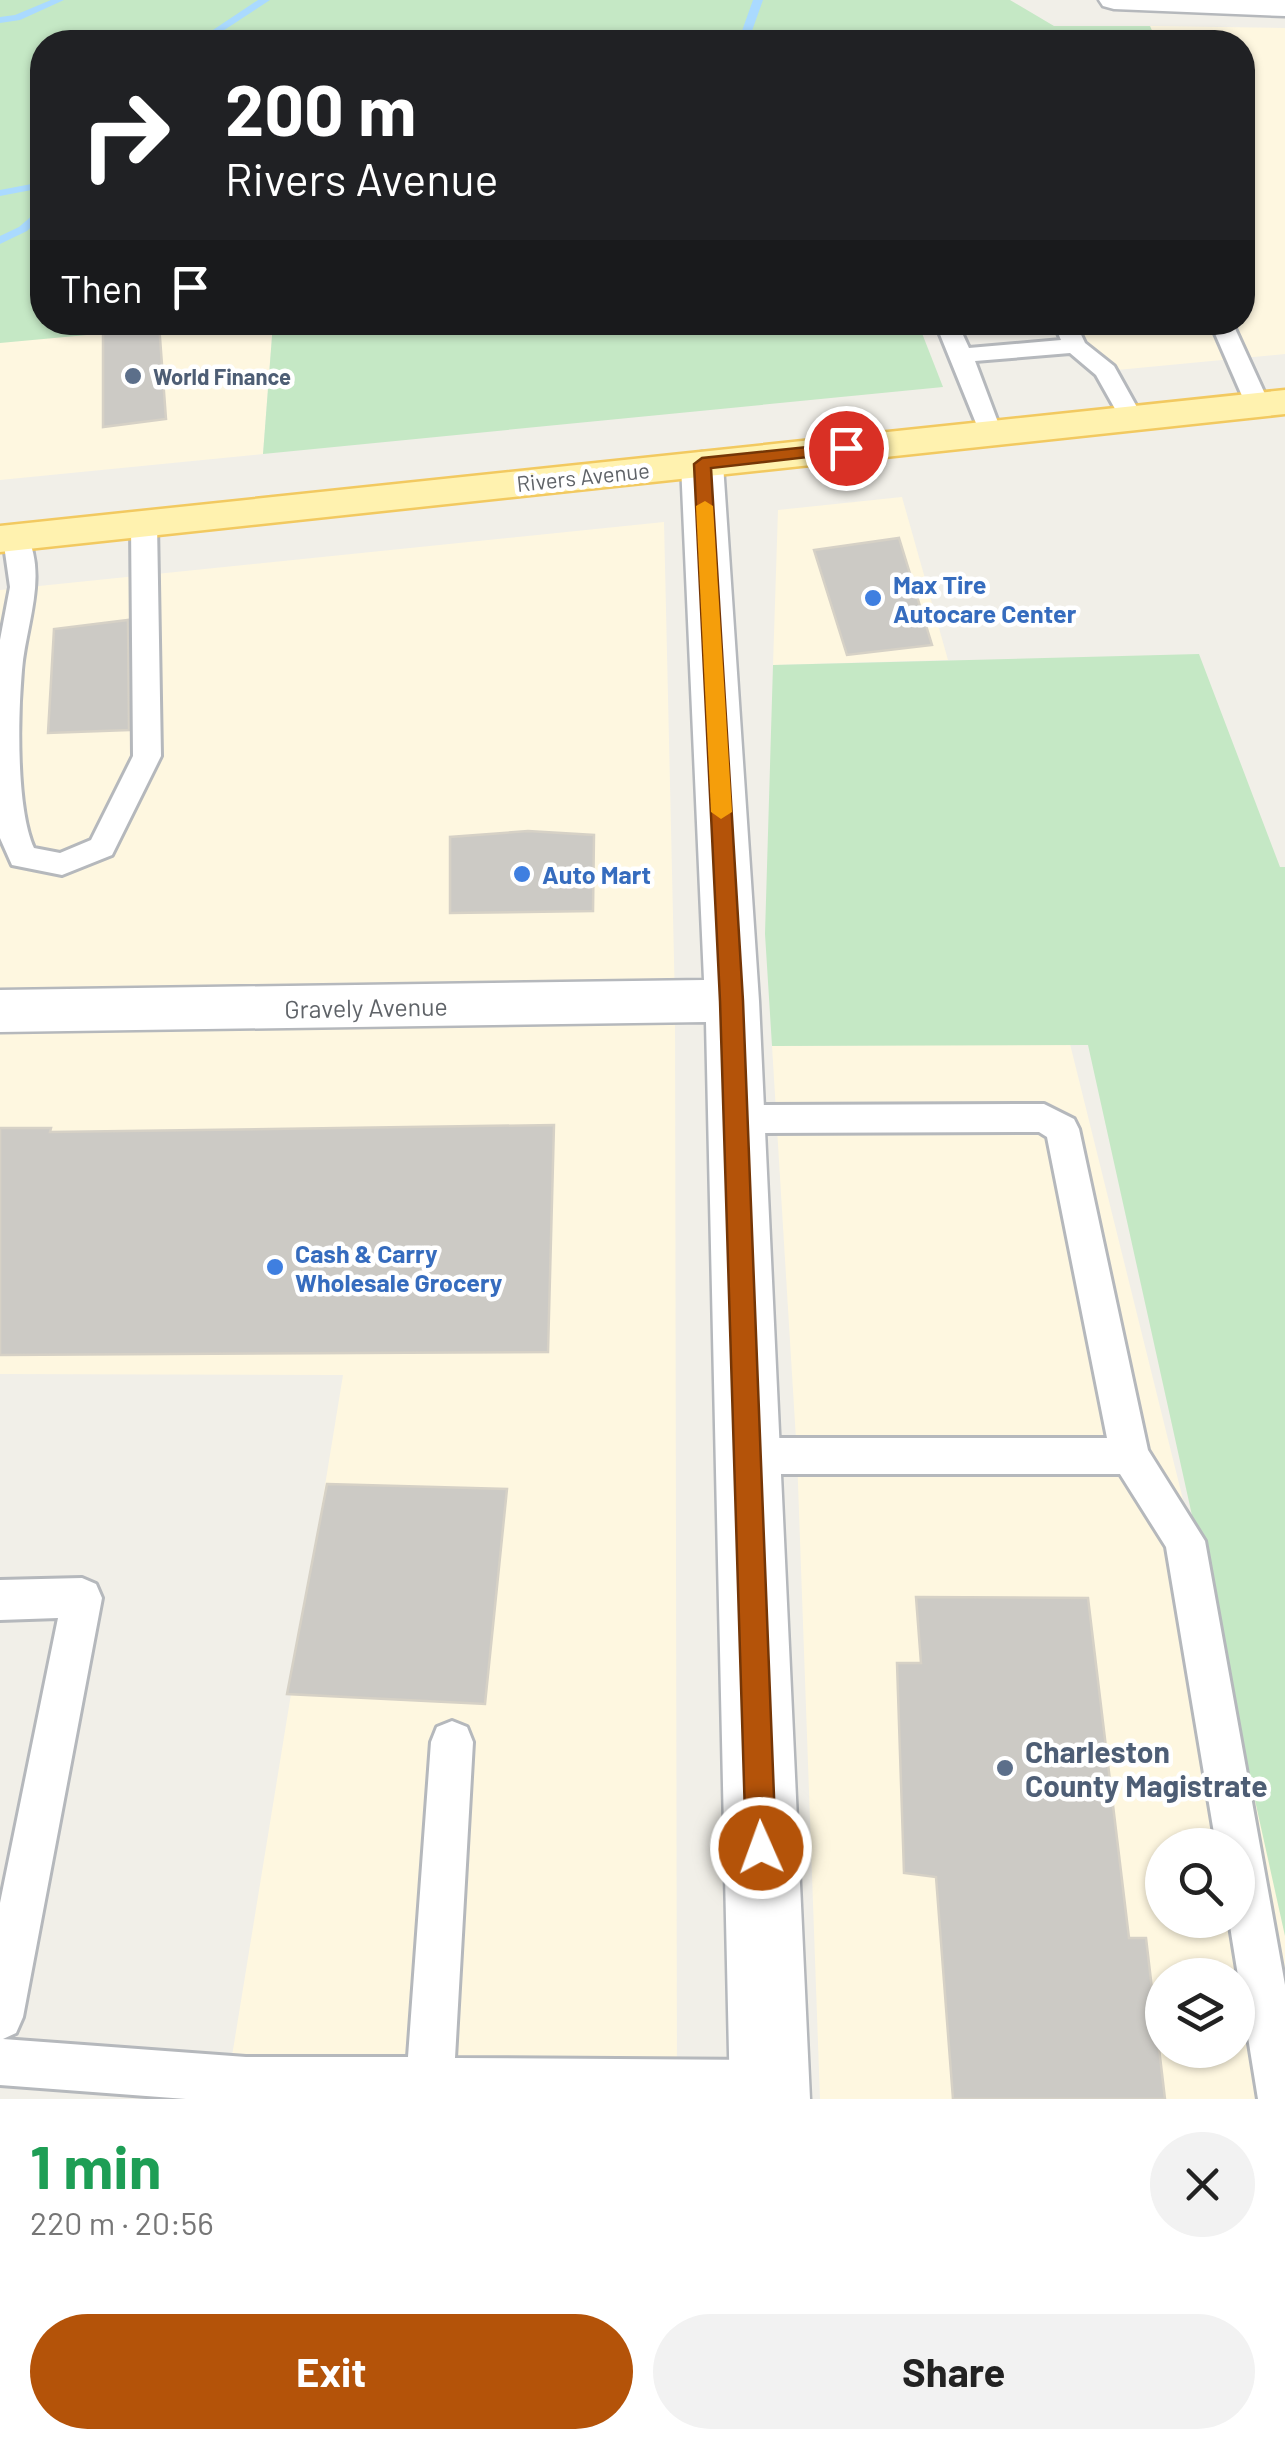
<!DOCTYPE html>
<meta charset="utf-8">
<style>
:root{--surface:#fff;--page:#f2f2f2;--text:#222;--muted:#767676;--accent:#b45309}
body{margin:0;font-family:Barlow,sans-serif;background:var(--page);color:var(--text);height:100vh;display:flex;flex-direction:column;font-size:38px;white-space:nowrap}
*{box-sizing:border-box;margin:0}
p{font-size:32px;color:var(--muted)}
.icon{flex:none;width:55px;height:55px;fill:none;stroke:currentColor;stroke-width:2;stroke-linecap:round;stroke-linejoin:round}
.map{position:relative;height:2099px;overflow:hidden}
.side{display:flex;flex-direction:column;background:var(--surface);flex:1}
.side>*{flex:none}
.guide{position:absolute;left:30px;top:30px;width:1225px;height:305px;border-radius:40px;box-shadow:0 2px 8px #0004;background:#202124;color:#fff;overflow:hidden}
.tools{position:absolute;left:1145px;top:1828px;display:grid;gap:20px}
.tools a{display:grid;place-items:center;width:110px;height:110px;border-radius:50%;background:var(--surface);box-shadow:0 2px 8px #0004;font-size:50px}
.pin{position:absolute;display:grid;place-items:center;width:85px;height:85px;color:#fff;margin:-42px;border:5px solid #fff;border-radius:50%;box-shadow:0 2px 10px #0007}
.me{position:absolute;width:110px;margin:-55px;rotate:358deg;stroke-linejoin:round;filter:drop-shadow(0 0 8px #0008)}
.turn{display:flex;align-items:center;gap:35px;height:210px;padding:0 30px;font-size:45px}
.turn .icon{width:130px;height:130px;stroke-width:2.5}
.turn b{display:block;font-size:70px;line-height:85px}
.then{display:flex;align-items:center;height:95px;padding:0 30px;background:#0003;gap:20px;font-size:38px}
.round{display:grid;place-items:center;flex:none;width:105px;height:105px;border-radius:52px;background:var(--page)}
.overview{display:flex;align-items:center;justify-content:space-between;height:170px;padding:0 30px}
h1{font-size:60px;font-weight:700;line-height:75px;color:#1e9e55}
.cta{display:flex;gap:20px;margin-top:auto;padding:20px 30px}
.cta a{flex:1;height:115px;border-radius:60px;background:var(--accent);color:#fff;font-size:40px;font-weight:700;line-height:115px;text-align:center}
.cta a+a{background:var(--page);color:var(--text)}
.map>svg:first-child{display:block}
.commercial{fill:#fef7e0;fill-rule:evenodd}
.green{fill:#c5e8c5}
.lines{fill:none;stroke-linecap:round;stroke-linejoin:round}
.stream{fill:#aadaff;fill-rule:evenodd}
.building{fill:#cccac5;stroke:#d6d1c6;stroke-width:2.5}
.lane-casing{stroke:#b5b8bc;stroke-width:6}
.street-casing{stroke:#b5b8bc;stroke-width:5}
.primary-casing{stroke:#f2c960;stroke-width:5}
.lane{fill:#fff;fill-rule:evenodd}
.street{fill:#fff;fill-rule:evenodd}
.primary{fill:#fff2af;fill-rule:evenodd}
.route{fill:#b45309;stroke:#753606;stroke-width:2.5}
.slow{fill:#f59e0b}
.service-dot{fill:#5c6f8a;stroke:#fff;stroke-width:4}
.shop-dot{fill:#3f7fe0;stroke:#fff;stroke-width:4}
.labels{text-anchor:middle;dominant-baseline:central;stroke-width:9;stroke-linejoin:round;paint-order:stroke}
.far-service-label{font-size:22px;font-weight:bold;fill:#4e5e75;stroke:#fff;text-anchor:start}
.far-street-label{font-size:22px;fill:#5f6368;stroke:#fff}
.shop-label{font-size:25px;font-weight:bold;fill:#366cbe;stroke:#fff;text-anchor:start}
.street-label{font-size:25px;fill:#5f6368;stroke:#fff}
.near-service-label{font-size:30px;font-weight:bold;fill:#4e5e75;stroke:#fff;text-anchor:start}
</style>
<div class="map">
<svg width="1285" height="2099" viewBox="0 0 1285 2099">
<rect width="100%" height="100%" fill="#f1efe8"/>
<g class="commercial">
<path d="M 1150,26 L 1285,28 L 1285,354 L 1096,372 L 1071,323 L 1242,322 L 1242,42 L 1157,42 Z"/>
<path d="M 185,322 L 273,323 L 263,454 L 0,480 L 0,342 Z"/>
<path d="M 902,497 L 948,660 L 773,665 L 778,510 Z"/>
<path d="M 664,522 L 675,1003 L 677,2099 L 225,2099 L 343,1375 L 0,1374 L 0,590 Z"/>
<path d="M 1070,1044 L 1285,1911 L 1285,2099 L 820,2099 L 797,1456 L 772,1046 ZM 1162,1845 L 1238,1845 L 1238,1920 L 1162,1920 ZM 1162,1975 L 1238,1975 L 1238,2050 L 1162,2050 Z"/>
</g>
<g class="green">
<path d="M 0,0 L 1010,0 L 1054,26 L 1150,26 L 1157,42 L 42,42 L 42,322 L 217,323 L 0,343 Z"/>
<path d="M 273,323 L 918,323 L 943,387 L 263,454 Z"/>
<path d="M 1199,654 L 1280,867 L 1285,867 L 1285,1936 L 1088,1045 L 772,1046 L 765,934 L 773,665 Z"/>
</g>
<g class="lines">
<g class="stream">
<path d="M 51,0 L 64,0 L 20,20 L 0,23 L 0,17 L 15,15 Z"/>
<path d="M 258,0 L 270,0 L 206,42 L 195,42 Z"/>
<path d="M 753,0 L 763,0 L 748,42 L 738,42 Z"/>
<path d="M 42,182 L 42,188 L 0,196 L 0,190 Z"/>
<path d="M 42,207 L 42,216 L 27,231 L 0,244 L 0,236 L 19,227 Z"/>
</g>
</g>
<g class="building">
<path d="M 159,324 L 166,419 L 103,427 L 103,329 Z"/>
<path d="M 899,538 L 932,645 L 847,655 L 814,550 Z"/>
<path d="M 128,620 L 129,730 L 48,733 L 54,629 Z"/>
<path d="M 528,831 L 594,835 L 593,911 L 450,913 L 450,837 Z"/>
<path d="M 554,1125 L 548,1352 L 0,1355 L 0,1128 L 51,1128 L 50,1132 Z"/>
<path d="M 327,1484 L 507,1489 L 485,1704 L 287,1694 Z"/>
<path d="M 916,1597 L 1088,1598 L 1129,1938 L 1146,1938 L 1165,2099 L 953,2099 L 936,1877 L 904,1873 L 897,1663 L 921,1663 Z"/>
</g>
<g class="lines">
<g class="lane-casing">
<g id="lane">
<path d="M 935,322 L 957,322 L 969,348 L 1061,340 L 1053,322 L 1075,322 L 1085,343 L 1114,366 L 1143,418 L 1139,423 L 1123,423 L 1096,375 L 1070,353 L 975,361 L 1002,433 L 998,438 L 982,438 Z"/>
<path d="M 1210,322 L 1232,322 L 1270,405 L 1266,410 L 1250,410 L 1246,405 Z"/>
<path d="M 144,516 L 157,524 L 161,756 L 112,855 L 62,875 L 12,865 L 0,838 L 0,640 L 10,587 L 3,538 L 7,532 L 25,532 C 49,574 25,627 22,670 C 18,716 16,808 34,848 L 60,853 L 91,840 L 133,756 L 131,524 Z"/>
<path d="M 1044,1104 L 1074,1119 L 1079,1129 L 1148,1450 L 1205,1541 L 1285,1985 L 1285,2099 L 1258,2099 L 1229,1920 L 1238,1920 L 1238,1845 L 1216,1845 L 1166,1547 L 1120,1474 L 748,1474 L 734,1469 L 729,1456 L 734,1443 L 748,1438 L 1107,1438 L 1047,1137 L 1039,1132 L 736,1133 L 724,1129 L 719,1119 L 724,1109 L 736,1105 Z"/>
<path d="M 82,1578 L 96,1584 L 102,1598 L 23,2017 L 16,2033 L 3,2039 L 246,2057 L 408,2057 L 431,1742 L 437,1727 L 452,1721 L 467,1727 L 473,1742 L 455,2058 L 769,2060 L 786,2066 L 792,2083 L 786,2099 L 186,2099 L 0,2085 L 0,1903 L 58,1618 L 0,1620 L 0,1580 Z"/>
</g>
</g>
<g class="street-casing">
<g id="street">
<path d="M 1099,0 L 1285,0 L 1285,16 L 1114,9 L 1103,6 Z"/>
<path d="M 702,452 L 717,455 L 723,464 L 759,1001 L 810,2099 L 730,2099 L 706,1022 L 0,1032 L 0,990 L 704,980 L 681,464 L 687,455 Z"/>
</g>
</g>
<g class="primary-casing">
<path id="primary" d="M 1285,390 L 1285,414 L 0,552 L 0,526 Z"/>
</g>
<use href="#lane" class="lane"/>
<use href="#street" class="street"/>
<use href="#primary" class="primary"/>
</g>
<path class="route" d="M 846,443 L 852,445 L 852,452 L 711,468 L 743,1001 L 776,1848 L 772,1859 L 761,1863 L 750,1859 L 746,1848 L 720,1001 L 694,464 L 702,458 Z"/>
<path class="slow" d="M 705,501 L 713,506 L 732,812 L 721,819 L 711,812 L 696,506 Z"/>
<g class="service-dot">
<circle cx="133" cy="376" r="10"/>
<circle cx="1005" cy="1768" r="10"/>
</g>
<g class="shop-dot">
<circle cx="873" cy="598" r="10"/>
<circle cx="522" cy="874" r="10"/>
<circle cx="275" cy="1267" r="10"/>
</g>
<g class="labels">
<g class="far-service-label">
<text x="153" y="376">World Finance</text>
</g>
<g class="far-street-label">
<text transform="translate(583 476) rotate(-6)">Rivers Avenue</text>
</g>
<g class="shop-label">
<text x="893" y="584">Max Tire<tspan x="893" dy="29">Autocare Center</tspan></text>
<text x="542" y="874">Auto Mart</text>
<text x="295" y="1253">Cash &amp; Carry<tspan x="295" dy="29">Wholesale Grocery</tspan></text>
</g>
<g class="street-label">
<text transform="translate(366 1007) rotate(-1)">Gravely Avenue</text>
</g>
<g class="near-service-label">
<text x="1025" y="1751">Charleston<tspan x="1025" dy="34">County Magistrate</tspan></text>
</g>
</g>
</svg>
<div class="tools">
<a><svg class="icon" aria-label="search" viewBox="0 0 24 24"><circle cx="10" cy="10" r="6"/><path d="M15 15l6 6"/></svg></a>
<a><svg class="icon" aria-label="layers" viewBox="0 0 24 24"><path d="M12 4l9 5-9 5-9-5zM3 14l9 5 9-5"/></svg></a>
</div>
<div class="pin" style="left:846px;top:448px;background:#d93025"><svg class="icon" aria-label="arrive" viewBox="0 0 24 24"><path d="M6 21V4h12l-3 4 3 4H6"/></svg></div>
<svg class="me" style="left:761px;top:1848px" viewBox="-20 -20 40 40"><circle r="17" fill="#b45309" stroke="#fff" stroke-width="3"/><path d="M0-11L8 9 0 5-8 9z" fill="#fff"/></svg>
<div class="guide">
<div class="turn"><svg class="icon" aria-label="right" viewBox="0 0 24 24"><path d="M7 20v-9h11M14 6l5 5-5 5"/></svg><div><b>200 m</b>Rivers Avenue</div></div>
<div class="then">Then<svg class="icon" aria-label="arrive" viewBox="0 0 24 24"><path d="M6 21V4h12l-3 4 3 4H6"/></svg></div>
</div>
</div>
<section class="side">
<div class="overview"><div><h1>1 min</h1><p>220 m · 20:56</p></div><a class="round"><svg class="icon" aria-label="close" viewBox="0 0 24 24"><path d="M6 6l12 12M18 6L6 18"/></svg></a></div>
<div class="cta"><a>Exit</a><a>Share</a></div>
</section>
